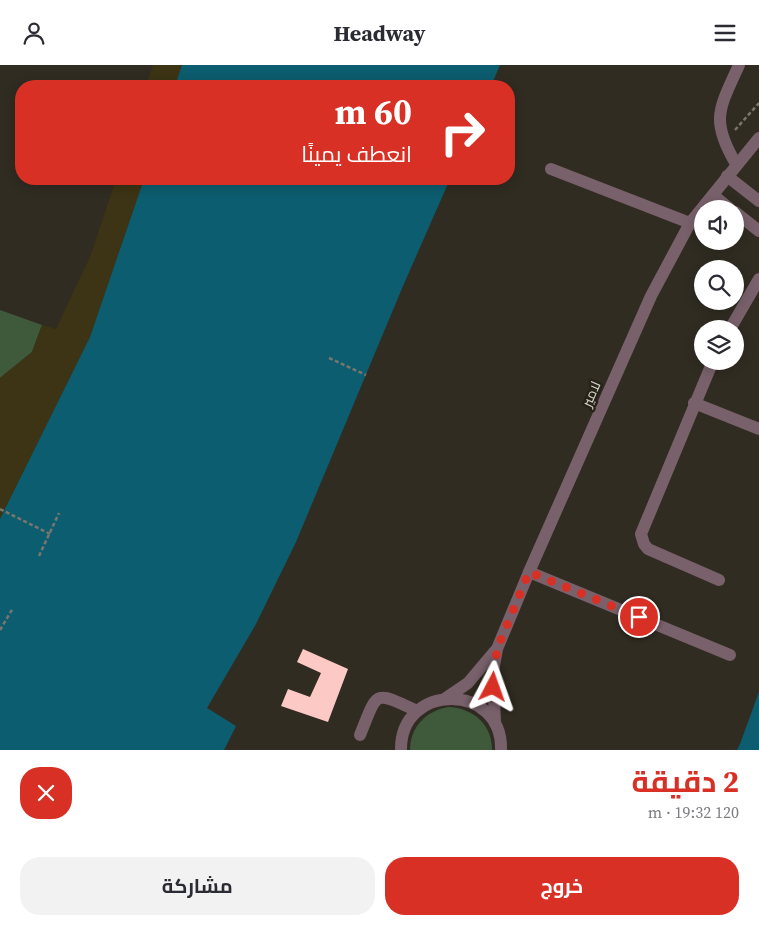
<!DOCTYPE html>
<html lang="ar">
<meta charset="utf-8">
<style>
:root{--surface:#fff;--page:#f2f2f3;--text:#2b2b33;--muted:#7c7c81;--accent:#d93025}
body{margin:0;font-family:"Source Serif 4",Cairo,serif;background:var(--page);color:var(--text);direction:rtl;height:100vh;display:flex;flex-direction:column;font-size:19px;white-space:nowrap}
*{box-sizing:border-box;margin:0}
p{font-size:16px;color:var(--muted)}
.icon{flex:none;width:28px;height:28px;fill:none;stroke:currentColor;stroke-width:2;stroke-linecap:round;stroke-linejoin:round}
.map{position:relative;height:685px;overflow:hidden;direction:ltr}
.sheet{display:flex;flex-direction:column;background:var(--surface);flex:1}
.sheet>*{flex:none}
.top-card{position:absolute;left:15px;top:15px;width:500px;height:105px;border-radius:20px;box-shadow:0 2px 12px #0003;direction:rtl;background:#d93025;color:#fff;overflow:hidden}
.controls{position:absolute;left:694px;top:135px;display:grid;gap:10px}
.controls a{display:grid;place-items:center;width:50px;height:50px;border-radius:50%;background:var(--surface);box-shadow:0 2px 12px #0003;font-size:25px}
.pin{position:absolute;display:grid;place-items:center;width:42px;height:42px;color:#fff;margin:-21px;border:2px solid #fff;border-radius:50%;box-shadow:0 1px 5px #0007}
.me{position:absolute;width:55px;margin:-28px;rotate:4deg;stroke-linejoin:round;filter:drop-shadow(0 0 4px #0008)}
.turn{display:flex;align-items:center;gap:18px;height:105px;padding:0 20px;font-size:22px}
.turn .icon{width:65px;height:65px;stroke-width:2.5}
.turn b{display:block;font-size:35px;line-height:42px}
.round{display:grid;place-items:center;flex:none;width:52px;height:52px;border-radius:20px;background:var(--page)}
.head{display:flex;align-items:center;justify-content:space-between;height:85px;padding:0 20px}
h1{font-size:30px;font-weight:700;line-height:38px;color:var(--accent)}
.action{display:flex;gap:10px;margin-top:auto;padding:10px 20px}
.action a{flex:1;height:58px;border-radius:20px;background:var(--accent);color:#fff;font-size:20px;font-weight:700;line-height:58px;text-align:center}
.action a+a{background:var(--page);color:var(--text)}
header{display:flex;justify-content:space-between;align-items:center;height:65px;padding:0 20px;background:var(--surface);font-size:22px;font-weight:700}
.map>svg:first-child{display:block}
.green{fill:#3f5a3b}
.sand{fill:#3c3414}
.water{fill:#0c5d6f}
.building{fill:#fdc9c4}
.lines{fill:none;stroke-linecap:round;stroke-linejoin:round}
.path{stroke:#7a766d;stroke-width:2.5;stroke-dasharray:4 2.5;stroke-linecap:butt}
.minor{stroke:#79616b;stroke-width:12}
.route{stroke:#d93025;stroke-width:9;stroke-dasharray:0 16.2}
.labels{text-anchor:middle;dominant-baseline:central;stroke-width:5;stroke-linejoin:round;paint-order:stroke}
.street-label{font-size:14px;fill:#d6d3cc;stroke:#272319}
</style>
<header><svg class="icon" aria-label="menu" viewBox="0 0 24 24"><path d="M4 6h16M4 12h16M4 18h16"/></svg>Headway<svg class="icon" aria-label="person" viewBox="0 0 24 24"><circle cx="12" cy="8" r="4"/><path d="M4 21q1-7 8-7t8 7"/></svg></header>
<div class="map">
<svg width="759" height="685" viewBox="0 0 759 685">
<rect width="100%" height="100%" fill="#312c22"/>
<g class="green">
<path d="M 0,245 L 42,260 L 32,287 L 0,313 Z"/>
<path d="M 448,642 C 473,643 492,659 492,685 L 410,685 C 410,662 426,646 448,642 Z"/>
</g>
<g class="sand">
<path d="M 153,0 L 182,0 L 175,21 L 146,21 Z"/>
<path d="M 116,114 L 144,114 L 90,272 L 0,454 L 0,313 L 32,287 L 42,260 L 56,264 L 90,192 Z"/>
</g>
<g class="water">
<path d="M 182,0 L 500,0 L 491,21 L 175,21 Z"/>
<path d="M 144,114 L 450,114 L 403,221 L 296,477 L 256,559 L 207,643 L 236,661 L 224,685 L 0,685 L 0,454 L 90,272 Z"/>
<path d="M 759,627 L 759,685 L 737,685 L 740,679 Z"/>
</g>
<path class="building" d="M 303,584 L 348,604 L 328,657 L 281,641 L 288,624 L 310,632 L 321,608 L 297,597 Z"/>
<g class="lines">
<g class="path">
<path d="M 735,65 L 759,38"/>
<path d="M 329,293 L 366,310"/>
<path d="M 0,444 L 50,469"/>
<path d="M 39,491 L 59,448"/>
<path d="M 0,565 L 13,543"/>
</g>
<g class="minor">
<path d="M 736,99 C 710,55 719,44 739,0"/>
<path d="M 551,104 L 690,158"/>
<path d="M 727,111 L 759,136"/>
<path d="M 713,130 L 730,144"/>
<path d="M 735,147 L 759,166"/>
<path d="M 730,264 L 759,214"/>
<path d="M 713,296 L 641,469 L 644,479 L 648,484 L 719,515"/>
<path d="M 694,338 L 759,364"/>
<path d="M 529,507 L 730,590"/>
<path d="M 446,633 L 468,618 L 495,586"/>
<path d="M 495,658 L 493,607 L 497,584 L 529,507 L 651,231 L 690,158 L 759,73"/>
<path d="M 360,670 C 378,626 373,625 417,646"/>
<path d="M 401,685 C 400,617 503,617 501,685"/>
</g>
</g>
<g class="lines">
<path class="route" d="M 493,622 L 497,584 L 529,507 L 639,552"/>
</g>
<g class="labels">
<g class="street-label">
<text transform="translate(591 329) rotate(-66)">لامير</text>
</g>
</g>
</svg>
<div class="controls">
<a><svg class="icon" aria-label="sound" viewBox="0 0 24 24"><path d="M4 9h4l5-4v14l-5-4H4zM17 9q2 3 0 6"/></svg></a>
<a><svg class="icon" aria-label="search" viewBox="0 0 24 24"><circle cx="10" cy="10" r="6"/><path d="M15 15l6 6"/></svg></a>
<a><svg class="icon" aria-label="layers" viewBox="0 0 24 24"><path d="M12 4l9 5-9 5-9-5zM3 14l9 5 9-5"/></svg></a>
</div>
<div class="pin" style="left:639px;top:552px;background:#d93025"><svg class="icon" aria-label="arrive" viewBox="0 0 24 24"><path d="M6 21V4h12l-3 4 3 4H6"/></svg></div>
<svg class="me" style="left:493px;top:622px" viewBox="-20 -20 40 40"><path d="M0-17L14 15 0 8-14 15z" fill="#d93025" stroke="#fff" stroke-width="4"/></svg>
<div class="top-card">
<div class="turn"><svg class="icon" aria-label="right" viewBox="0 0 24 24"><path d="M7 20v-9h11M14 6l5 5-5 5"/></svg><div><b>60 m</b>انعطف يمينًا</div></div>
</div>
</div>
<section class="sheet">
<div class="head"><div><h1>2 دقيقة</h1><p>120 m · 19:32</p></div><a class="round" style="background:#d93025;color:#fff"><svg class="icon" aria-label="close" viewBox="0 0 24 24"><path d="M6 6l12 12M18 6L6 18"/></svg></a></div>
<div class="action"><a>خروج</a><a>مشاركة</a></div>
</section>
